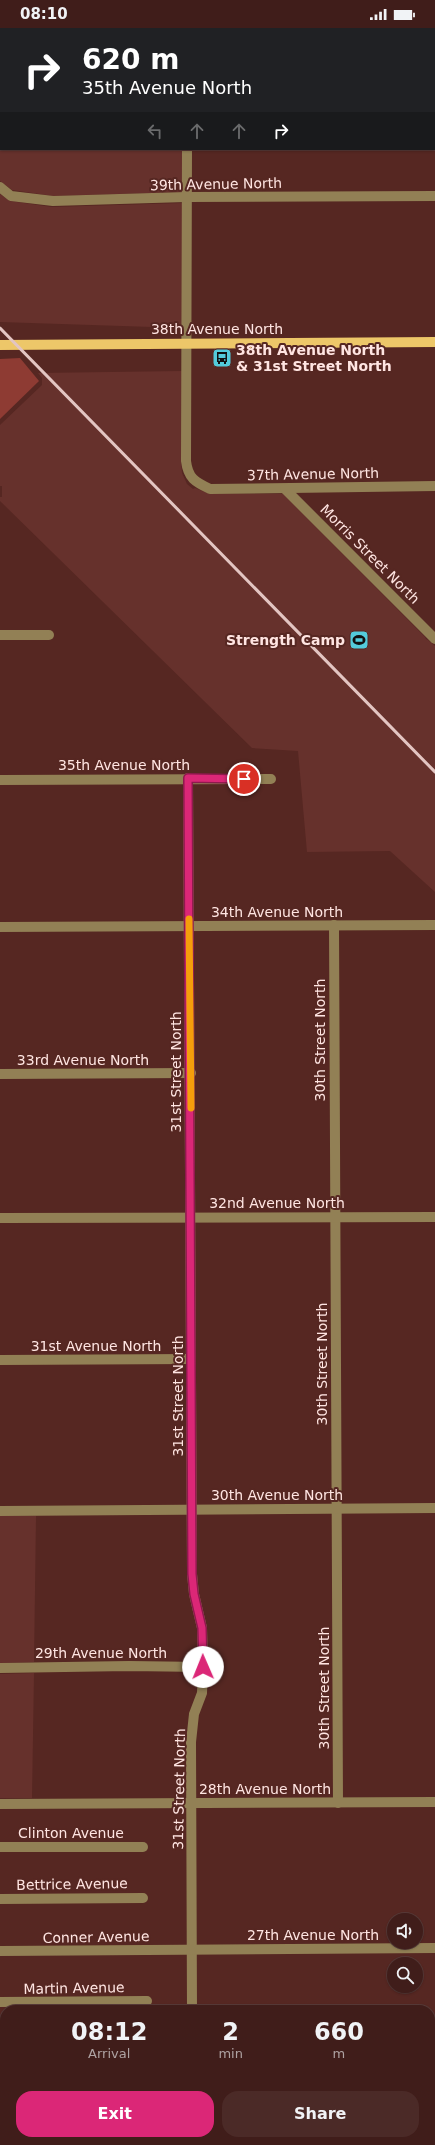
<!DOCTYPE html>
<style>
:root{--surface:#401d1a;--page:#4b2a27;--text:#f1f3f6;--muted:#aea2a2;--line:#593b39;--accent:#db2777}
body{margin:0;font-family:"DejaVu Sans",sans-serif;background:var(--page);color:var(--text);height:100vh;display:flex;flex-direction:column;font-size:15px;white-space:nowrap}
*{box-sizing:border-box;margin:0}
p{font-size:13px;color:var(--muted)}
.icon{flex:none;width:22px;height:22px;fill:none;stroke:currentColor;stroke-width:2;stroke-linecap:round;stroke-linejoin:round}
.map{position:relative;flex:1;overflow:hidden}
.drawer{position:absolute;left:0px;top:1977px;width:435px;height:140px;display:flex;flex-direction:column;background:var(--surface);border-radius:16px 16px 0 0;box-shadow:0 1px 3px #0004,0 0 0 1px var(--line)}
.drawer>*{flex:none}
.banner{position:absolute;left:0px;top:0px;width:435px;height:122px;box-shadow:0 1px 3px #0004,0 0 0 1px var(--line);background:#202124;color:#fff;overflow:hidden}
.controls{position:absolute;left:387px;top:1885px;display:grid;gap:8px}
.controls a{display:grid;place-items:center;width:36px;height:36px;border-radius:50%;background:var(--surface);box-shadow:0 1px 3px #0004,0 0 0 1px var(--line);font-size:20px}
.pin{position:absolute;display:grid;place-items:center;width:34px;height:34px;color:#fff;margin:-17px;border:2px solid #fff;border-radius:50%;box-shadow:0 1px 4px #0007}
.me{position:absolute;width:44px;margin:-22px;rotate:359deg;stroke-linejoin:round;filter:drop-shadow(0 0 3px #0008)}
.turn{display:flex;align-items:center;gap:14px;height:84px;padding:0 16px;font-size:18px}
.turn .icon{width:52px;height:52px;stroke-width:2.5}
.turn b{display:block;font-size:28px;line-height:34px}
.lanes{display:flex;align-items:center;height:38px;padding:0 16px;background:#0003;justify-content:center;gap:20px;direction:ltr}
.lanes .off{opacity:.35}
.eta{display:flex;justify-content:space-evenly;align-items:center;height:68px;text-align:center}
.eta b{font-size:24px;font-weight:800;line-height:28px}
.action{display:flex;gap:8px;margin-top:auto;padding:8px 16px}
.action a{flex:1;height:46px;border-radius:16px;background:var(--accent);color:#fff;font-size:16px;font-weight:800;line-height:46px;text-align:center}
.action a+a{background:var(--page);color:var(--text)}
.status{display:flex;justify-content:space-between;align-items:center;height:28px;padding:0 20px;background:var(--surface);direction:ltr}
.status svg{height:11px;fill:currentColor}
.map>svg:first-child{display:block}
.built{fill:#66312c}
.green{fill:#8e3b33}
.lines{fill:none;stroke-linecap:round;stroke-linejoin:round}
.minor{stroke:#928055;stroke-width:10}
.major{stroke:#edc769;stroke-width:10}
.rail{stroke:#e3c5c2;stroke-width:3}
.route-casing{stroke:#8e194d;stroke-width:10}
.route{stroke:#db2777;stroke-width:7}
.slow{stroke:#f59e0b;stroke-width:7}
.labels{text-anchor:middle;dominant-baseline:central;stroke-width:4;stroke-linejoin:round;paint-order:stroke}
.street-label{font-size:14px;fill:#ffe5e2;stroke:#562722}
.poi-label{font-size:14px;font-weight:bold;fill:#ffe5e2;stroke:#562722;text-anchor:start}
</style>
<div class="status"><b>08:10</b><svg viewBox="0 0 49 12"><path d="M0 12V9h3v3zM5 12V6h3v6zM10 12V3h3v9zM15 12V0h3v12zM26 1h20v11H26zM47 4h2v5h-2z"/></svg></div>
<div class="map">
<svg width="435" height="2117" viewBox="0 0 435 2117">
<rect width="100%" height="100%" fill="#562722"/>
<g class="built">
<path d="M 0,28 L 1,121 L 182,121 L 182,164 L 53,168 L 12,162 L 0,153 Z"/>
<path d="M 0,166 L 10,173 L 52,179 L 182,175 L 183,300 L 0,294 Z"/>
<path d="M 182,343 L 181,433 L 182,445 L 187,456 L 193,461 L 195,460 L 210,466 L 283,466 L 425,609 L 426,611 L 428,612 L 435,618 L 435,864 L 390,823 L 307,824 L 298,723 L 252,720 L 0,473 L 0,469 L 2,469 L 2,458 L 0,458 L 0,397 L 42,357 L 42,350 L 38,345 Z"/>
<path d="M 0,1488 L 36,1488 L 34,1634 L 0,1635 Z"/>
<path d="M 34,1645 L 32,1770 L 0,1770 L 0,1646 Z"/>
<path d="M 0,2078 L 5,2078 L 5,2112 L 59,2112 L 59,2117 L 0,2117 Z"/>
</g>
<path class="green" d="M 20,330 L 39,353 L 0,391 L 0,331 Z"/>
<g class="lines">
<g class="minor">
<path d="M 189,0 L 189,1"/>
<path d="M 40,1 L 40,0"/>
<path d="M 334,1 L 334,0"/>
<path d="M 434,19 L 435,19"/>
<path d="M 0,22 L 1,22"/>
<path d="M 187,121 L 186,433 C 188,450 195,454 210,461 L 435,458"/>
<path d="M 0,159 L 11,168 L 53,173 L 186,169 L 435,168"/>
<path d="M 285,461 L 435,611"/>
<path d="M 0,607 L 49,607"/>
<path d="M 188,750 L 192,1546 L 194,1566 L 202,1600 L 203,1639 L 202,1665 L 194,1686 L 191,1714 L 192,1982"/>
<path d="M 0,752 L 271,751"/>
<path d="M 334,897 L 338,1775"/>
<path d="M 0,899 L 435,897"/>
<path d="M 0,1046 L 191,1045"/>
<path d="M 0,1190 L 435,1189"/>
<path d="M 0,1332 L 191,1331"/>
<path d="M 0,1483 L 435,1480"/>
<path d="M 0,1640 L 129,1638 L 203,1639"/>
<path d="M 0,1776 L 435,1774"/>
<path d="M 0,1819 L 143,1819"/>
<path d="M 0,1871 L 143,1870"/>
<path d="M 0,1923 L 435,1920"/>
<path d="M 0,1974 L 147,1973"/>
<path d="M 0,2026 L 5,2026"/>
<path d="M 430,2067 L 435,2067"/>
<path d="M 0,2072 L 5,2072"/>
<path d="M 78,2112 L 78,2117"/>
<path d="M 143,2112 L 143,2117"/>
<path d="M 192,2112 L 192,2117"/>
</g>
<path class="major" d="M 0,317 L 435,314"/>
<path class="rail" d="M 0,300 L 435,744"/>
</g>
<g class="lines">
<g class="route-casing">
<path id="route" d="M 203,1639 L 202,1600 L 194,1566 L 192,1546 L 188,750 L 244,751"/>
</g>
<use href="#route" class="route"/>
<path class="slow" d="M 189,891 L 191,1080"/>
</g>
<defs>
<g id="bus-square" transform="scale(1)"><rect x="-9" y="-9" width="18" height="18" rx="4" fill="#53cbdb" stroke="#562722"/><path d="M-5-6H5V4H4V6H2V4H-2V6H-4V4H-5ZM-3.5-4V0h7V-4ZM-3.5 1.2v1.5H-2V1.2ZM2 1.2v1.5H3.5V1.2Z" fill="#111"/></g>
<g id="stadium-square" transform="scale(1)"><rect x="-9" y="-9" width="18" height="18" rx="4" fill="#53cbdb" stroke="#562722"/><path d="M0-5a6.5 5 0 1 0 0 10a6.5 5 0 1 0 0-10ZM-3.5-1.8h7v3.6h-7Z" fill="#111"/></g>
</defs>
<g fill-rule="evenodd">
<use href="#bus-square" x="222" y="330"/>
<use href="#stadium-square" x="359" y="612"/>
</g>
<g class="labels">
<g class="street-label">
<text transform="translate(216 156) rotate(-1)">39th Avenue North</text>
<text x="217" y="301">38th Avenue North</text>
<text transform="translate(313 446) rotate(-1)">37th Avenue North</text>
<text transform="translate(370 526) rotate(45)">Morris Street North</text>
<text x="124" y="737">35th Avenue North</text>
<text x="277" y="884">34th Avenue North</text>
<text transform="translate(320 1012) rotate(-90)">30th Street North</text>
<text x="83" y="1032">33rd Avenue North</text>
<text transform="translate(176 1044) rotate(-90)">31st Street North</text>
<text x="277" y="1175">32nd Avenue North</text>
<text x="96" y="1318">31st Avenue North</text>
<text transform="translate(322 1336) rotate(-90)">30th Street North</text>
<text transform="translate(178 1368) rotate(-90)">31st Street North</text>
<text x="277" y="1467">30th Avenue North</text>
<text x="101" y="1625">29th Avenue North</text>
<text transform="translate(324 1660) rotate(-90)">30th Street North</text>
<text transform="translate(179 1761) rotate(-89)">31st Street North</text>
<text x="265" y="1761">28th Avenue North</text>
<text x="71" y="1805">Clinton Avenue</text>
<text transform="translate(72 1856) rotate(-1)">Bettrice Avenue</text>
<text x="313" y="1907">27th Avenue North</text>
<text transform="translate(96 1909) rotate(-1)">Conner Avenue</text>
<text transform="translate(74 1960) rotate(-1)">Martin Avenue</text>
</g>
<g class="poi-label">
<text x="236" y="322">38th Avenue North<tspan x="236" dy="16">&amp; 31st Street North</tspan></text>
<text x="345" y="612" text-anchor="end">Strength Camp</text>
</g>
</g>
</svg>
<div class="controls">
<a><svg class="icon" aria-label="sound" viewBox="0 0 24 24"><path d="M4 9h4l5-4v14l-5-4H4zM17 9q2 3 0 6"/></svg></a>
<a><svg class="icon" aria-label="search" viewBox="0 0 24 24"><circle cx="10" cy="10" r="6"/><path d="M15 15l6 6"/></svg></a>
</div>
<div class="pin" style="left:244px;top:751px;background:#d93025"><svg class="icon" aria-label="arrive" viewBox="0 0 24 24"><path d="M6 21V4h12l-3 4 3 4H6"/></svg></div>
<svg class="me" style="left:203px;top:1639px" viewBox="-20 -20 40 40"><circle r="19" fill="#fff"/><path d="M0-13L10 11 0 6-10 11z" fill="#db2777"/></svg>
<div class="banner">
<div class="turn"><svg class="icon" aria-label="right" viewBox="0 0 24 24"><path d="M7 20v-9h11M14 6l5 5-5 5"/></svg><div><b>620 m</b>35th Avenue North</div></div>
<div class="lanes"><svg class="icon off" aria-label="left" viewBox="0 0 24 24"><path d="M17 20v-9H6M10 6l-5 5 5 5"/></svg><svg class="icon off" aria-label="ahead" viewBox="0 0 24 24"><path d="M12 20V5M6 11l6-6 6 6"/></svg><svg class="icon off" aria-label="ahead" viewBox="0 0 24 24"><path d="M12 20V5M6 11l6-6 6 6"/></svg><svg class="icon" aria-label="right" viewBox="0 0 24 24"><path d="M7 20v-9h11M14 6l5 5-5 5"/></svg></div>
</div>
<section class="drawer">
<div class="eta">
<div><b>08:12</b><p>Arrival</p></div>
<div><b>2</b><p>min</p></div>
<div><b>660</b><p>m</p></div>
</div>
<div class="action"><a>Exit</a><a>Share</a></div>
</section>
</div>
